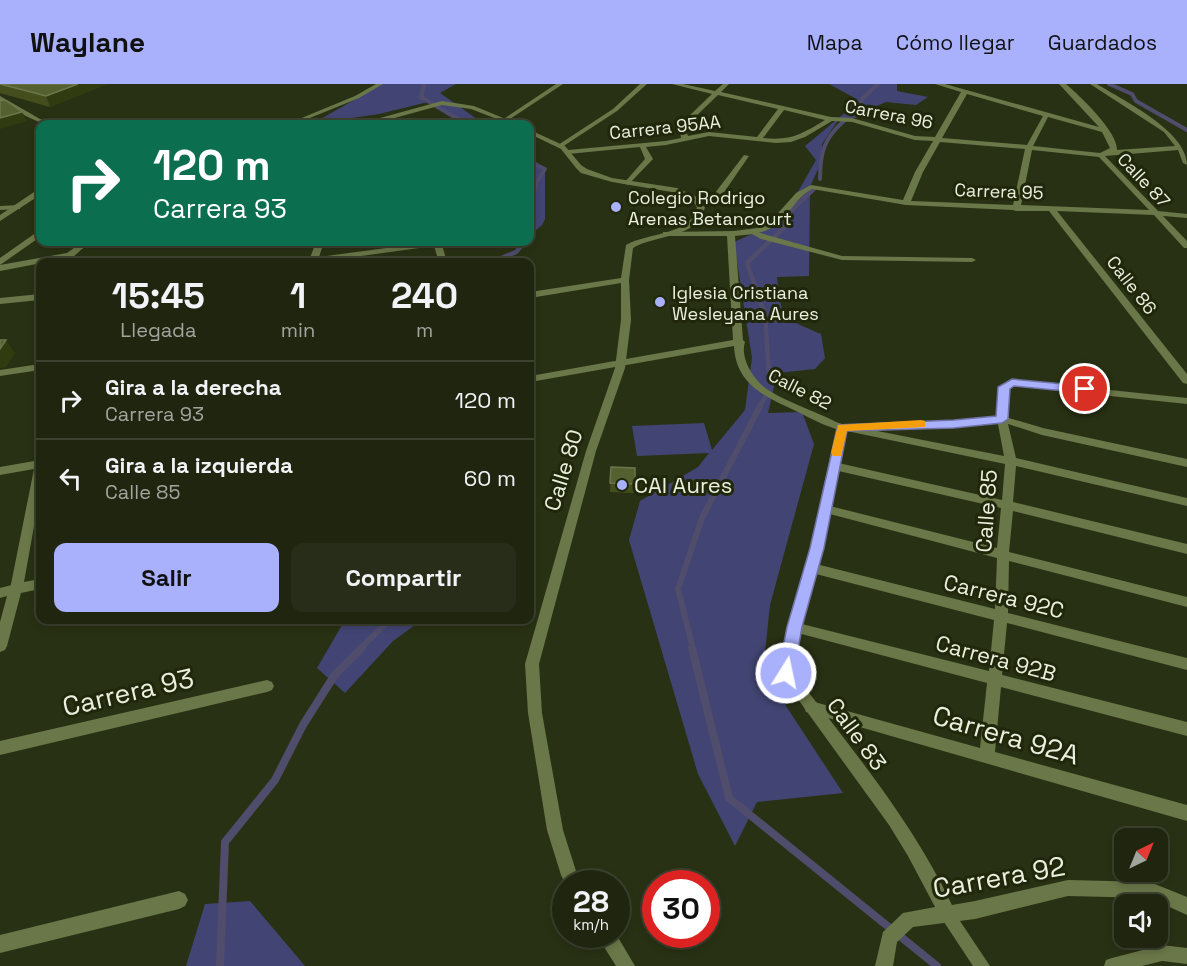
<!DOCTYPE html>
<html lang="es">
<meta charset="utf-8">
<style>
:root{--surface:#1f250f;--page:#272d18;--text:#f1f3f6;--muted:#a1a59e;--line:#3c422f;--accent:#a9b0fc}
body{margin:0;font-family:"Space Grotesk",sans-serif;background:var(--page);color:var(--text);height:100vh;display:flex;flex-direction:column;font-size:22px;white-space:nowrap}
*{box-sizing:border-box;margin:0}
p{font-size:20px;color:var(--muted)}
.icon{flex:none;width:33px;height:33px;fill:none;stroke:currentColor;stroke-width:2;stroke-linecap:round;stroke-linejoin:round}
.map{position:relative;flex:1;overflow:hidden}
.details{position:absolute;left:36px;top:174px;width:498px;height:366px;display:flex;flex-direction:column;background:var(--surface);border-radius:12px;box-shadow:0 3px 9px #0003,0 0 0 2px var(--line)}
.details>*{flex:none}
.guide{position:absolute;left:36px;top:36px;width:498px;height:126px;border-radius:12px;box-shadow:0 3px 9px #0003,0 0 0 2px var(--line);background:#0b6e4f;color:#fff;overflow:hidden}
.needle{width:39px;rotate:43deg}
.fabs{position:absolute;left:1114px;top:744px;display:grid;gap:12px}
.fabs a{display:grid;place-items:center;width:54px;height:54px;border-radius:12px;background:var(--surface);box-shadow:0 3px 9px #0003,0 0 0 2px var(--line);font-size:30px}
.speed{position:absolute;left:552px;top:786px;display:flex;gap:12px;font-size:30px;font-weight:700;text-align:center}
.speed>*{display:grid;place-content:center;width:78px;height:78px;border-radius:50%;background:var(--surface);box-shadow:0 3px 9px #0003,0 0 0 2px var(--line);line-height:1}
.speed small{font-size:15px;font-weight:400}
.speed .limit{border:9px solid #d22;background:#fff;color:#111}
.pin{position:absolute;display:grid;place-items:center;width:51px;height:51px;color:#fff;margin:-26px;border:3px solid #fff;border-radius:50%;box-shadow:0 2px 6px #0007}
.me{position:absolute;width:66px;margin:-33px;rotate:10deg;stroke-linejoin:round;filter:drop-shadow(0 0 4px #0008)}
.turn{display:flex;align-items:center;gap:21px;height:126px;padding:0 18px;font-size:27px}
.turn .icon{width:78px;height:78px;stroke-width:2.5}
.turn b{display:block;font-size:42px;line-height:51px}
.eta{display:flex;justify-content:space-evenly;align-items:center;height:102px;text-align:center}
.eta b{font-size:36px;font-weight:700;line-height:42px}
.primary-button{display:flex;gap:12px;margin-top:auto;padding:12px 18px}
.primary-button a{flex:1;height:69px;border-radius:12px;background:var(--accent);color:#111;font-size:24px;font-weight:700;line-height:69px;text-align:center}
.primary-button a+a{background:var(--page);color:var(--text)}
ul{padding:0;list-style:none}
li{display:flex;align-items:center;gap:18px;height:78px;padding:0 18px;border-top:2px solid var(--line)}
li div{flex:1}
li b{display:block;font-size:22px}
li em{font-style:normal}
header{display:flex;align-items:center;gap:36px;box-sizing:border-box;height:84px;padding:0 30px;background:var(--accent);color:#111}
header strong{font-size:28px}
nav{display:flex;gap:33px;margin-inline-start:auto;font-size:21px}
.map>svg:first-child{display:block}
.green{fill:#424573}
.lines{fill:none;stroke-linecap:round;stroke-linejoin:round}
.stream-far3{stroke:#504c6c;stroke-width:4}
.stream-far2{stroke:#504c6c;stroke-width:4.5}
.stream-far1{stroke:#504c6c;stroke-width:6}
.stream{stroke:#504c6c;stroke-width:8}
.service{fill:#6a7748;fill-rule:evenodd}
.pedestrian{fill:#6a7748;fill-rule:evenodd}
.minor{fill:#6a7748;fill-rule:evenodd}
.tertiary{fill:#6a7748;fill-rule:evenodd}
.wall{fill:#444e1c}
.shaded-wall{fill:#313b10}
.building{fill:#556031;stroke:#6d764c;stroke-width:1.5}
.route{fill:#a9b0fc;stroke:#6e72a4;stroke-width:1.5}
.slow{fill:#f59e0b}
.poi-dot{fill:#a9b0fc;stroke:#20270a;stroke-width:2}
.labels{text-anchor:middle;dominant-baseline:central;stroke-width:6;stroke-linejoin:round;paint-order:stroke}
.far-street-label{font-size:18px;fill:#eaf0de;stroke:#20270a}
.far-poi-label{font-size:18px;fill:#eaf0de;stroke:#20270a;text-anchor:start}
.street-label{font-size:22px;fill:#eaf0de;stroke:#20270a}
.poi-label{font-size:22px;fill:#eaf0de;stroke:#20270a;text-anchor:start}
.near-street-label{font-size:27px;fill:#eaf0de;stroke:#20270a}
</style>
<header>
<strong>Waylane</strong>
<nav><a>Mapa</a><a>Cómo llegar</a><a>Guardados</a></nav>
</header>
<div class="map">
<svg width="1187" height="882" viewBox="0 0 1187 882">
<rect width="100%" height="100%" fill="#293114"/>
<g class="green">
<path d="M 382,0 L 456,0 L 440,9 L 484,40 L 441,40 L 455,33 L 428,18 L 379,30 L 312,40 Z"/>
<path d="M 829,0 L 897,0 L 897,7 L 928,13 L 916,21 L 886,18 L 872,24 L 898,32 L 894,39 L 874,32 L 838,36 L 822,60 L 822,76 L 810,103 L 809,192 L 777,193 C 782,238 781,232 821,250 L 825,274 L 815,285 L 777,289 L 768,329 L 802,328 L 814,360 L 770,521 L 763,587 L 843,709 L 757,718 L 735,762 L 698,690 L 629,456 L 640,417 L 698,383 L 709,369 L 637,372 L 632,342 L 704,339 L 712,366 L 745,326 L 752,274 L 734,158 L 770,142 L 799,106 L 816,76 L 805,62 L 846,28 L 853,13 Z"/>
<path d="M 530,73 L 545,85 L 545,135 L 542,141 L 530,151 Z"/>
<path d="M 345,536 L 422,536 L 393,557 L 345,609 L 317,584 Z"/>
<path d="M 250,817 L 305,882 L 186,882 L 205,820 Z"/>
</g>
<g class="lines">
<g class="stream-far3">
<path d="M 424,0 L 421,13 L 466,40"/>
<path d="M 1109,0 L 1132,10 L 1136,17 L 1187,46"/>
<path d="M 860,29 L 862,15 L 878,0"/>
<path d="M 530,78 L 545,85 L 536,99 L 530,132"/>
<path d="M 820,95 C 820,69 824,54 844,37"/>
<path d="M 789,140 L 788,130 L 815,104"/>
</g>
<g class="stream-far2">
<path d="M 492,178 L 516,168 L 525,158"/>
<path d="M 769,290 L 765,231 L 747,179 L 789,139"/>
<path d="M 759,324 L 765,313"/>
</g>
<g class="stream-far1">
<path d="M 360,565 L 389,536"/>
<path d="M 693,565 L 678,505 L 702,434 L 760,322"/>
</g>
<g class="stream">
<path d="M 692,564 L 729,714 L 937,882"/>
<path d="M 220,882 L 225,758 L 275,696 L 303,641 L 334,592 L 362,564"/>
</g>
<g class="service">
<path d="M 752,146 L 767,151 L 842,172 L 972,174 L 976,176 L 972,178 L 842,176 L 761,155 L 750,149 L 750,147 Z"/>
<path d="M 947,822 L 952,825 L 990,882 L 973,882 L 942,835 L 939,830 L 942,825 Z"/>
<path d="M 1162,861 L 1187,864 L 1187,880 L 1162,877 L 1142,882 L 1104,882 L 1106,876 L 1112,874 Z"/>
</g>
<g class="pedestrian">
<path d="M 37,148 L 40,148 L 40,153 L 0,181 L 0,174 Z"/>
<path d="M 82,158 L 90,158 L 73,173 L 0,187 L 0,181 L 67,169 Z"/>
<path d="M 1002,332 L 1043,344 L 1187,375 L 1187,383 L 1042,351 L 1008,340 L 1016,374 L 1187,414 L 1187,422 L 1016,382 L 1013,418 L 1187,460 L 1187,470 L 1013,427 L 1009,468 L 1187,513 L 1187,523 L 1009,477 L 1008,529 L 1187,574 L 1187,586 L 1007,539 L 1002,591 L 1187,638 L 1187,652 L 1001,603 L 995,668 L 1187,721 L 1187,737 L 811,629 L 806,628 L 804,623 L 806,618 L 811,617 L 980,664 L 987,599 L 794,548 L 789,547 L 787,543 L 789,539 L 794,538 L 989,587 L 994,536 L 812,489 L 808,487 L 806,484 L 808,481 L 812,479 L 995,525 L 997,474 L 826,429 L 820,425 L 826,421 L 997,464 L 1001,424 L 834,386 L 828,382 L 834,378 L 1002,416 L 1005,380 L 842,346 L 837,343 L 842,340 L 1004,372 L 997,335 Z"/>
</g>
<g class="minor">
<path d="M 376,0 L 383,0 L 359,14 L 295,40 L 287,40 L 355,12 Z"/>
<path d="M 556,0 L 563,0 L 507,37 L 502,36 Z"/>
<path d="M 640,0 L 647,0 L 617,27 L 562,63 L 558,63 L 558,61 L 613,25 Z"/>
<path d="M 672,0 L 683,0 L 715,7 L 723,0 L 729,0 L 721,8 L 831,33 L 852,34 L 915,52 L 935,53 L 961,8 L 935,0 L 945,0 L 1099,43 L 1059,0 L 1066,0 C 1080,12 1118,48 1117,66 L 1175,62 L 1164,48 L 1090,0 L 1097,0 C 1124,17 1187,47 1187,81 L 1183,79 L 1178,66 L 1105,72 L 1158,127 L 1187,130 L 1187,134 L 1163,132 L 1187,157 L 1187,164 L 1184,164 L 1154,131 L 1057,127 L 1187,290 L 1187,300 L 1183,299 L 1049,127 L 1016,127 L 1013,126 L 906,121 L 812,105 C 795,114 789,133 773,143 C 762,150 748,151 735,152 L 743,256 L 745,258 C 740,273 752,293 764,303 C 779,315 817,328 836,338 L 842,340 L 954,337 L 997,332 L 999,303 L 1013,296 L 1187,314 L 1187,320 L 1014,302 L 1009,305 L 1007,335 L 1002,338 L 954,343 L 847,346 L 818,484 L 801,543 L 793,588 C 850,663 911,735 952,821 L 975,817 L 1068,796 L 1150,798 L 1187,813 L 1187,831 L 1150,814 L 1068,812 L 975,835 L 913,843 L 897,858 L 893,882 L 875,882 L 883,848 L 903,829 L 935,823 L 908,772 L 889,741 L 779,589 L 787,543 L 806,484 L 836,345 C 823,341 810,334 798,328 C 767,313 736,302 734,262 L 536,297 L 531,294 L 536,291 L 733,256 L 727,152 L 663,152 L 663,148 L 734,147 L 757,144 L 771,137 L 796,109 L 811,101 L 903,116 L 915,88 L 933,57 L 915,56 L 852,38 L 832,37 L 805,53 L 791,58 L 776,59 L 709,52 L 666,61 L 646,63 L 653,75 L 628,101 L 624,99 L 645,75 L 640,63 L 568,70 L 565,68 L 568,66 L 666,57 L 681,54 L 680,47 L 688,33 L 712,10 ZM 967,10 L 1043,32 L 1027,61 L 942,54 ZM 718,11 L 778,25 L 757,53 L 709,48 L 688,52 L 686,47 L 693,35 ZM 784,26 L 825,36 C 802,50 791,57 763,54 ZM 1048,33 L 1102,48 L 1110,64 L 1100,69 L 1033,62 ZM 940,58 L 1025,65 L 1013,121 L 911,117 L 923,88 ZM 1032,66 L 1099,73 L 1149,126 L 1021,121 Z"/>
<path d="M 0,12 L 40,35 L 58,40 C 37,42 18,27 0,17 Z"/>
<path d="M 744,71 L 749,72 L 718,117 L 696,123 L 696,119 L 712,113 Z"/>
<path d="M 20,121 L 20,125 L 0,126 L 0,122 Z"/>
<path d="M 316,158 L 324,158 L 319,173 L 431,158 L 449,158 L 442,161 L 447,178 L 439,178 L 434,162 L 317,178 L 294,178 L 295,176 L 310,174 Z"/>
<path d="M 40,210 L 40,216 L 0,220 L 0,214 Z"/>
<path d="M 40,376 L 40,409 L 24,498 L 40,495 L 40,505 L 16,510 L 11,509 L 10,505 L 34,385 L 0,391 L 0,383 Z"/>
<path d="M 267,596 L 272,598 L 274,602 L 272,606 L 267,608 L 0,671 L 0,657 Z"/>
<path d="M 179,807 L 185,810 L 188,816 L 185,822 L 179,825 L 0,869 L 0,851 Z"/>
</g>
<g class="tertiary">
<path d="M 442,17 L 474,22 L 518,40 L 510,40 L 471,25 L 442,21 L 380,38 L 345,40 L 380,34 Z"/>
<path d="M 530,46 L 565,62 L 581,81 L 587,85 L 612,94 L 677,104 L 699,114 L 705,123 C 699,155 656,150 633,164 L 629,196 L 631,236 L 625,284 L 596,367 L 539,580 L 542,629 L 563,746 L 576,787 L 583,800 L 566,801 L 561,791 L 547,746 L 528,629 L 525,580 L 586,367 L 615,284 L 621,236 L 621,199 L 530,214 L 530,208 L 621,194 L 626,161 C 648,148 691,152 697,123 L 693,117 L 672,108 L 612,98 L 581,89 L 576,84 L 561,65 L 530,50 Z"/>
<path d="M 37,106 L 40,106 L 40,111 L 0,137 L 0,131 Z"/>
<path d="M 40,280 L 40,286 L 0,292 L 0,286 Z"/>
<path d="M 16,500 L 21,501 L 22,505 L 7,562 L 5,566 L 0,568 L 0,538 L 7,512 L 0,514 L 0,504 Z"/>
<path d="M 596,850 L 616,850 L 635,882 L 616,882 Z"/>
</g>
</g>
<g class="wall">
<path d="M 0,0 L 107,0 L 50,23 L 0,9 Z"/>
<path d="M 611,383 L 635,384 L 634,409 L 610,408 Z"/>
</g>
<g class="shaded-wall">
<path d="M 78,0 L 107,0 L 50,23 L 46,12 Z"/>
<path d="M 22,28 L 27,37 L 0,45 L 0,34 Z"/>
<path d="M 6,256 L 15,269 L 6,283 L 0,284 L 0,265 Z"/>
</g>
<g class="building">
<path d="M 0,0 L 78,0 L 46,12 Z"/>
<path d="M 5,16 L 22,28 L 0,34 L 0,17 Z"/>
<path d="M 0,256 L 6,256 L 0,265 Z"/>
<path d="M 611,383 L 635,384 L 635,400 L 610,399 Z"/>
</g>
<path class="route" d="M 1012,295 L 1085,302 L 1091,305 L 1085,309 L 1014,302 L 1010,305 L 1008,335 L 1002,339 L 954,344 L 847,347 L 824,464 L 802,543 L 794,589 L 792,594 L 786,596 L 781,594 L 778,589 L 787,543 L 810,464 L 838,341 L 954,336 L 996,332 L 998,303 Z"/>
<path class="slow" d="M 921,336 L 925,337 L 925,343 L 847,347 L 841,372 L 833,372 L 831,369 L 838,341 Z"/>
<g class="poi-dot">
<circle cx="616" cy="123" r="6"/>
<circle cx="660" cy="218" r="6"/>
<circle cx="622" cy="401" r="6"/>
</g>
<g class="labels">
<g class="far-street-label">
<text transform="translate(889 30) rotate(11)">Carrera 96</text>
<text transform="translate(665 43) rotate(-6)">Carrera 95AA</text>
<text transform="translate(1144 96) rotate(47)">Calle 87</text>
<text transform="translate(999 107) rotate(2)">Carrera 95</text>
<text transform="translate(1132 201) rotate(52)">Calle 86</text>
<text transform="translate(800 305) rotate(27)">Calle 82</text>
</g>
<g class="far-poi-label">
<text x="628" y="113">Colegio Rodrigo<tspan x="628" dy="21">Arenas Betancourt</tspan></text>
<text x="672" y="208">Iglesia Cristiana<tspan x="672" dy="21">Wesleyana Aures</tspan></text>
</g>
<g class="street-label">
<text transform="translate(563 386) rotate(-73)">Calle 80</text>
<text transform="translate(986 427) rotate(-86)">Calle 85</text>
<text transform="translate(1004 512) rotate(14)">Carrera 92C</text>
<text transform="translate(996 574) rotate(15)">Carrera 92B</text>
<text transform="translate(857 650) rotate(54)">Calle 83</text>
</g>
<g class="poi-label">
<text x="634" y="401">CAI Aures</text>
</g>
<g class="near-street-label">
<text transform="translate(128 608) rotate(-13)">Carrera 93</text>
<text transform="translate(1006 651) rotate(16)">Carrera 92A</text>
<text transform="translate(999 793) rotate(-10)">Carrera 92</text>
</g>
</g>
</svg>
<div class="fabs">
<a><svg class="needle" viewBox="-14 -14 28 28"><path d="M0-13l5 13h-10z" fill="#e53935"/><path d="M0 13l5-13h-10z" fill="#a1a59e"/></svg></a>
<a><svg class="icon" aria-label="sound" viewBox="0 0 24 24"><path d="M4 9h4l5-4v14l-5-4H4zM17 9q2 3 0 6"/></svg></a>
</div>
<div class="speed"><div>28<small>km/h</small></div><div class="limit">30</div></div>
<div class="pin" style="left:1085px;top:305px;background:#d93025"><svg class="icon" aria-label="arrive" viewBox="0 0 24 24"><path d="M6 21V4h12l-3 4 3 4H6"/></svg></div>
<svg class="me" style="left:786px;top:589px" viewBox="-20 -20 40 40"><circle r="17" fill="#a9b0fc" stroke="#fff" stroke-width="3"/><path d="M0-11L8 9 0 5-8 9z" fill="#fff"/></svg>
<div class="guide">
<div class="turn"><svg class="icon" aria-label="right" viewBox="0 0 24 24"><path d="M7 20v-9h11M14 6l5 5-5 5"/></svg><div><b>120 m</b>Carrera 93</div></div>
</div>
<section class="details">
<div class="eta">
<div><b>15:45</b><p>Llegada</p></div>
<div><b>1</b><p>min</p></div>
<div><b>240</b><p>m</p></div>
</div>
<ul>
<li><svg class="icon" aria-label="right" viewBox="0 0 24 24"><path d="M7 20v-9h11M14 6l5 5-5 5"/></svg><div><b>Gira a la derecha</b><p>Carrera 93</p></div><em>120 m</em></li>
<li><svg class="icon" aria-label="left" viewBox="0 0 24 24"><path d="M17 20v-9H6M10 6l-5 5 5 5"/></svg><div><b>Gira a la izquierda</b><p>Calle 85</p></div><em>60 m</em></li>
</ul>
<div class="primary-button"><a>Salir</a><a>Compartir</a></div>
</section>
</div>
